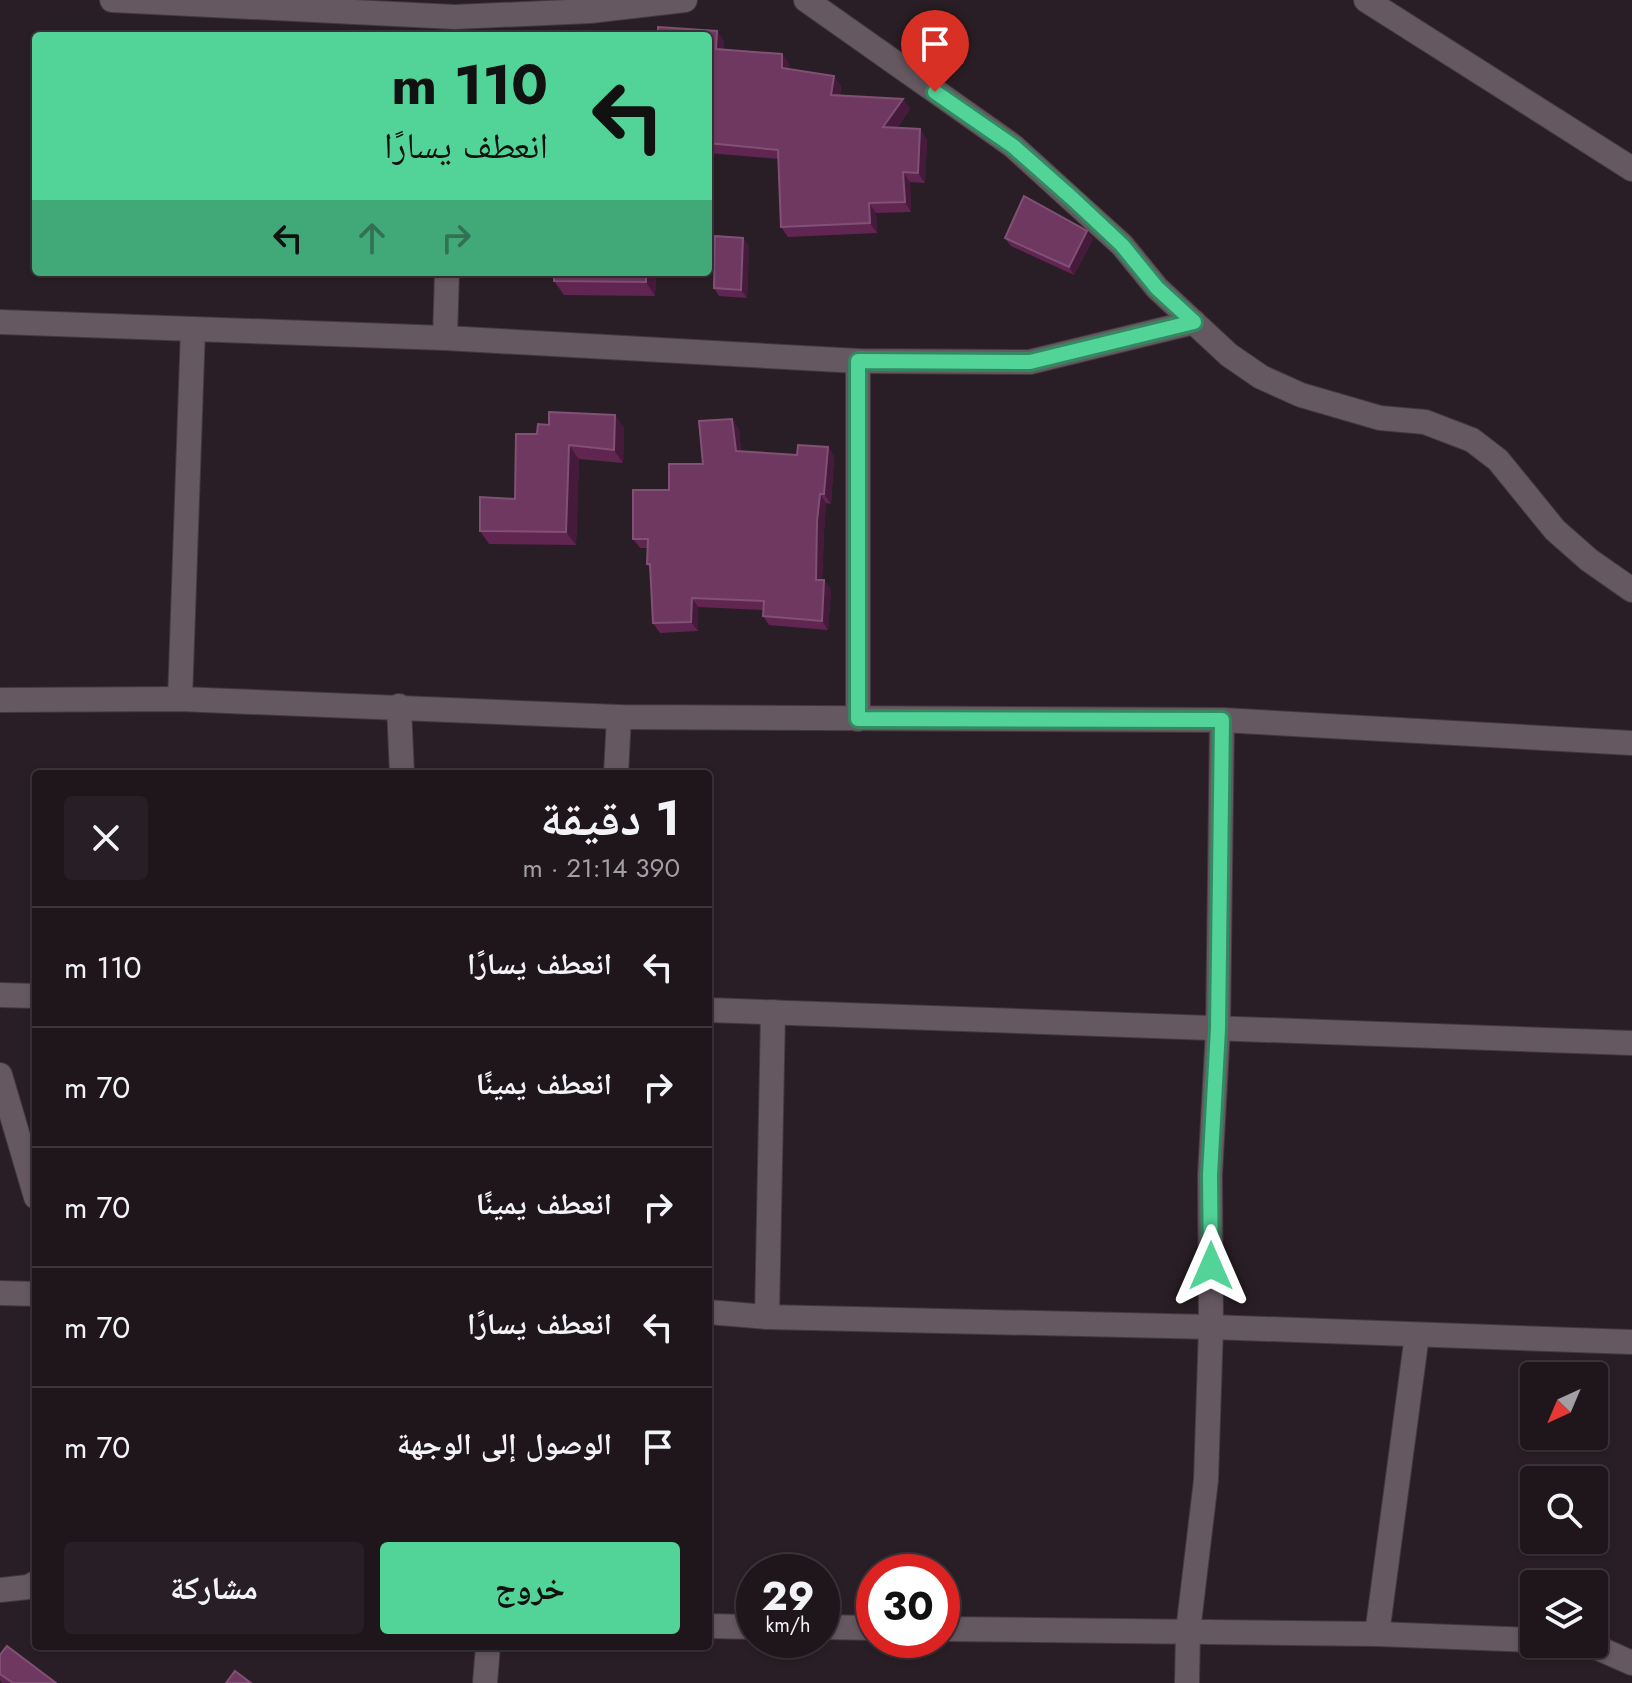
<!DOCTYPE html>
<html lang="ar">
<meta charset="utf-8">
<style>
:root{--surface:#1f161c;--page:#271f25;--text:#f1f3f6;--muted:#a19fa3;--line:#3c353b;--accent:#52d397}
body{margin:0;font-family:Jost,"Noto Naskh Arabic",sans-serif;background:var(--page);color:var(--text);direction:rtl;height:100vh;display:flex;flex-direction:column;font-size:30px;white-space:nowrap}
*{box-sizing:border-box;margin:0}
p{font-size:26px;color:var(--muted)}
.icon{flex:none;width:44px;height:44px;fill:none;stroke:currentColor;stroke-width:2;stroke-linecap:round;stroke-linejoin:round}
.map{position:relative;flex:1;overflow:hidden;direction:ltr}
.side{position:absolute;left:32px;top:770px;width:680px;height:880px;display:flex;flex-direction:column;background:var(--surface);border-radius:8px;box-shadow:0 2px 6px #0004,0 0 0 2px var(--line);direction:rtl}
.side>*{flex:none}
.banner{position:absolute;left:32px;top:32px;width:680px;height:244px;border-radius:8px;box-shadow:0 2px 6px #0004,0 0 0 2px var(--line);direction:rtl;background:#52d397;color:#111;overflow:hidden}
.needle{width:52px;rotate:224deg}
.buttons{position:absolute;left:1520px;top:1362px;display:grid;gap:16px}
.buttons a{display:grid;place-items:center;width:88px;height:88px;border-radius:8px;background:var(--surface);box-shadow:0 2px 6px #0004,0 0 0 2px var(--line);font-size:40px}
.speed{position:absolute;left:736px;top:1554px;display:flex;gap:16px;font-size:40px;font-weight:700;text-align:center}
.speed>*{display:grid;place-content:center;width:104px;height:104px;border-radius:50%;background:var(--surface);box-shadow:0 2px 6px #0004,0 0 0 2px var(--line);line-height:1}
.speed small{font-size:20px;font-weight:400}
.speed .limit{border:12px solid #d22;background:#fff;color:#111}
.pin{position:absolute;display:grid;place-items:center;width:68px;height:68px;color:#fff;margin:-82px -34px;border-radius:50% 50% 50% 0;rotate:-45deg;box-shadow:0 0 8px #0007}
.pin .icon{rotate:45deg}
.me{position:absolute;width:88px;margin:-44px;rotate:0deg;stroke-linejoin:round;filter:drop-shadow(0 0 6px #0008)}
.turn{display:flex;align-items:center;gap:28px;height:168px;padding:0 32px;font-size:36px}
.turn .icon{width:104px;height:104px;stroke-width:2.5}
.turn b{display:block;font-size:56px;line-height:68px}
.lanes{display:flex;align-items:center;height:76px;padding:0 32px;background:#0003;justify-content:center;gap:40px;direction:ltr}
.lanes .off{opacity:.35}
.round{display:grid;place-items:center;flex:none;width:84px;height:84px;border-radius:8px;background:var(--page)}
.summary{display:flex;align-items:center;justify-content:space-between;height:136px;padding:0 32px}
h1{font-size:48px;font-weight:700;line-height:60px}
.action{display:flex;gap:16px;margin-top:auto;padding:16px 32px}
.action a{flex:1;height:92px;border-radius:8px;background:var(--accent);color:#111;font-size:32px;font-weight:700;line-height:92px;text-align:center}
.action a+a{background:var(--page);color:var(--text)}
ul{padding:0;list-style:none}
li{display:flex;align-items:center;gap:24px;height:120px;padding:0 32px;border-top:2px solid var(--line)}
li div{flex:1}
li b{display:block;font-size:30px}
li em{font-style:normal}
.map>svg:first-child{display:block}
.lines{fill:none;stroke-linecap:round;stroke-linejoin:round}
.street-casing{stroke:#42393f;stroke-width:26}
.street{stroke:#655860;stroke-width:24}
.wall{fill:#612552}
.shaded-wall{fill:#451a3a}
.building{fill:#6f3861;stroke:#805174;stroke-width:2}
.route-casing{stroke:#358962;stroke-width:20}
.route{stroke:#52d397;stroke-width:14}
</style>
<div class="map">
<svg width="1632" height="1683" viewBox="0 0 1632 1683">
<rect width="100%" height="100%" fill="#291e25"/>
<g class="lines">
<g class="street-casing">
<g id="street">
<path d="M 112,0 L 455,17 L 590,11 L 685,0"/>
<path d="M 806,0 L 1013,146 L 1122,245 L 1157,288 L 1229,355 L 1261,377 L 1301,395 L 1380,418 L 1425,422 L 1472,440 L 1498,460 L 1555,530 L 1589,560 L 1632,590"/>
<path d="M 1366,0 L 1632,169"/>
<path d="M 0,322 L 445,338 L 858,361 L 1030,362 L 1194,322"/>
<path d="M 445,338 L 447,272"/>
<path d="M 180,699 L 193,329"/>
<path d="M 0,700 L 180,699 L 619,717 L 1222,720 L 1632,743"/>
<path d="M 399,706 L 402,774"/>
<path d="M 858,719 L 858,361"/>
<path d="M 616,774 L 619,717"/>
<path d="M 0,995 L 36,996"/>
<path d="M 708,1010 L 1632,1043"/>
<path d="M 0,1075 L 36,1197"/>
<path d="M 0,1293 L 36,1294"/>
<path d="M 708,1312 L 767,1317 L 1211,1327 L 1632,1342"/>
<path d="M 767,1317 L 773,1012"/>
<path d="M 0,1590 L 28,1587 L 36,1583"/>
<path d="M 708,1626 L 754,1627"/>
<path d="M 822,1627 L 874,1628"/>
<path d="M 942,1629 L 1377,1634 L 1534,1640"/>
<path d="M 1377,1634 L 1417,1335"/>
<path d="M 1589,1644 L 1632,1663"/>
<path d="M 485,1683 L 488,1646"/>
<path d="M 1187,1683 L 1188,1631 L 1206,1480 L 1211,1327 L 1210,1175 L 1218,1029 L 1222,720"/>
</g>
</g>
<use href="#street" class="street"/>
</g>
<g class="wall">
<path d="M 717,31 L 724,41 L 723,50 L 782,54 L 789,63 L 789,69 L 841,86 L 840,96 L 903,99 L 910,109 L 897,128 L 927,139 L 925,183 L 910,182 L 911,212 L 876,213 L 877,233 L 788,237 L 781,227 L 779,159 L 708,153 L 708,36 Z"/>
<path d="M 743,238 L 749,246 L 747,298 L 719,296 L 714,288 Z"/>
<path d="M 1005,238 L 1093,239 L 1074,275 L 1011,246 Z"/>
<path d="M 554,272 L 656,272 L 655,296 L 564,295 L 554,281 Z"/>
<path d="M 615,415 L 624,428 L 623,463 L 579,459 L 576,545 L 489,544 L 480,531 L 515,499 L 537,434 L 549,425 Z"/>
<path d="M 739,429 L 741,452 L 797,455 L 828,447 L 834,456 L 831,504 L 826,503 L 824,531 L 822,580 L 824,580 L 831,590 L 828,630 L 769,625 L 763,616 L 763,610 L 698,607 L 698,631 L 660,633 L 653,623 L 650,569 L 647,564 L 647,548 L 640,548 L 633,539 L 669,490 L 703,464 Z"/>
<path d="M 0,1655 L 56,1683 L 2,1683 L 0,1680 Z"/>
</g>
<g class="shaded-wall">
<path d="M 717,31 L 724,41 L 723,59 L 716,49 Z"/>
<path d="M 782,54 L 789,63 L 789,78 L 782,68 Z"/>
<path d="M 834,76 L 841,86 L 838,105 L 831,95 Z"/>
<path d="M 903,99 L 910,109 L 890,137 L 883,127 Z"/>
<path d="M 920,129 L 927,139 L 925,183 L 918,173 Z"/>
<path d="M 903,172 L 910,182 L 911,212 L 905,202 Z"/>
<path d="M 708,179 L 712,184 L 711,233 L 708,229 Z"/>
<path d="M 869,203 L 876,213 L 877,233 L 870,223 Z"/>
<path d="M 1087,231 L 1093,239 L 1074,275 L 1069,267 Z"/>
<path d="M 743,238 L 749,246 L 747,298 L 741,290 Z"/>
<path d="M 646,272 L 656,272 L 655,296 L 646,282 Z"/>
<path d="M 615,415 L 624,428 L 623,463 L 614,450 Z"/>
<path d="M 732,419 L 739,429 L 742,461 L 736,451 Z"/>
<path d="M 569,445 L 579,459 L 576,545 L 566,532 Z"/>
<path d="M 828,447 L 834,456 L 831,504 L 824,494 Z"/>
<path d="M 820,494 L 826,503 L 824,531 L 822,589 L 816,580 L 817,521 Z"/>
<path d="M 824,580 L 831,590 L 828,630 L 822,621 Z"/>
<path d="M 692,598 L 698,607 L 698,631 L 691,622 Z"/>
</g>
<g class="building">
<path d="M 658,27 L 717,31 L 716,49 L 782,54 L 782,68 L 834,76 L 831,95 L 903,99 L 883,127 L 920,129 L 918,173 L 903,172 L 905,202 L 869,203 L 870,223 L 781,227 L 778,150 L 708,143 L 708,36 L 658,36 Z"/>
<path d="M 1024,196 L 1087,231 L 1069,267 L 1005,238 Z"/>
<path d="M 715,236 L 743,238 L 741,290 L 714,288 Z"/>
<path d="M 554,272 L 646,272 L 646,282 L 554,281 Z"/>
<path d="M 549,412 L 615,415 L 614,450 L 569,445 L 566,532 L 480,531 L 480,497 L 515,499 L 516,434 L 537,434 L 538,424 L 549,425 Z"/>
<path d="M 732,419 L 736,451 L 797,455 L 798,445 L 828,447 L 824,494 L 820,494 L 817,521 L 816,580 L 824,580 L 822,621 L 763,616 L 764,601 L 692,598 L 691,622 L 653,623 L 650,564 L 647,564 L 648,539 L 633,539 L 633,490 L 669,490 L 669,464 L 703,464 L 699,421 Z"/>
<path d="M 7,1646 L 56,1683 L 13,1683 L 0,1674 L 0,1655 Z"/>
<path d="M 235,1671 L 251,1683 L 226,1683 Z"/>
</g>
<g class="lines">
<g class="route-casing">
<path id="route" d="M 935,92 L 1013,146 L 1073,199 L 1122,245 L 1157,288 L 1194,322 L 1030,362 L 858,361 L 858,719 L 1222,720 L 1218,1029 L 1210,1175 L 1211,1266"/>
</g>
<use href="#route" class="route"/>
</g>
</svg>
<div class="buttons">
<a><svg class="needle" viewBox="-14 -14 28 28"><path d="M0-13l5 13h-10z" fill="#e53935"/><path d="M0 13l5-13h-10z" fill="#a19fa3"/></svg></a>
<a><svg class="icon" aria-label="search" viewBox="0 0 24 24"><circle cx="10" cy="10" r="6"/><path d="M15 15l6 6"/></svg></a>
<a><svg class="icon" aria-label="layers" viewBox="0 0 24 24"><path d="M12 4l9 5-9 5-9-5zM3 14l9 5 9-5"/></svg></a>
</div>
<div class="speed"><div>29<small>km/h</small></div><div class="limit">30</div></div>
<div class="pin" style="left:935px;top:92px;background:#d93025"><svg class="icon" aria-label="arrive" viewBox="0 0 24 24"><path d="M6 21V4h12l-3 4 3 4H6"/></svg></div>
<svg class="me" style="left:1211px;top:1266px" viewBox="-20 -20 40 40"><path d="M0-17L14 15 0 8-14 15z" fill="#52d397" stroke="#fff" stroke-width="4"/></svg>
<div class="banner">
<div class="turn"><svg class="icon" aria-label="left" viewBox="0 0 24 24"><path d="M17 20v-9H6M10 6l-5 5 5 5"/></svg><div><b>110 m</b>انعطف يسارًا</div></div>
<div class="lanes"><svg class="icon" aria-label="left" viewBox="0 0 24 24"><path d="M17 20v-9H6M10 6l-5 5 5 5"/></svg><svg class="icon off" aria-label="ahead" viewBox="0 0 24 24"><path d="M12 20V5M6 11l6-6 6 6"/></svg><svg class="icon off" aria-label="right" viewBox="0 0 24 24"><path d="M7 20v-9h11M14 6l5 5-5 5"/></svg></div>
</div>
<section class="side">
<div class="summary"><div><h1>1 دقيقة</h1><p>390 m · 21:14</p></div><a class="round"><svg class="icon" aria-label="close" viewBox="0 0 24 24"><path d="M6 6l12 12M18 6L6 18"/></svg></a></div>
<ul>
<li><svg class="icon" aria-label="left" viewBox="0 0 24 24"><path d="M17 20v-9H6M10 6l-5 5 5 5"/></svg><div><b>انعطف يسارًا</b></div><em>110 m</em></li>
<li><svg class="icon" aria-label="right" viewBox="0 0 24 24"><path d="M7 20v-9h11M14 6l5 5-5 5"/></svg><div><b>انعطف يمينًا</b></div><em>70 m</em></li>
<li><svg class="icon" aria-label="right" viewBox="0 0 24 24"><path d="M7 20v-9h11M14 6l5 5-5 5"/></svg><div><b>انعطف يمينًا</b></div><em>70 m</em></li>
<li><svg class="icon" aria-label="left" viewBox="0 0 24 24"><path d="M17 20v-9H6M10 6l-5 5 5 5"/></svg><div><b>انعطف يسارًا</b></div><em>70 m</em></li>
<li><svg class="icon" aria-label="arrive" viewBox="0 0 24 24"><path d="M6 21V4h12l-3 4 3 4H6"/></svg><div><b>الوصول إلى الوجهة</b></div><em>70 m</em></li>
</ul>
<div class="action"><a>خروج</a><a>مشاركة</a></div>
</section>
</div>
